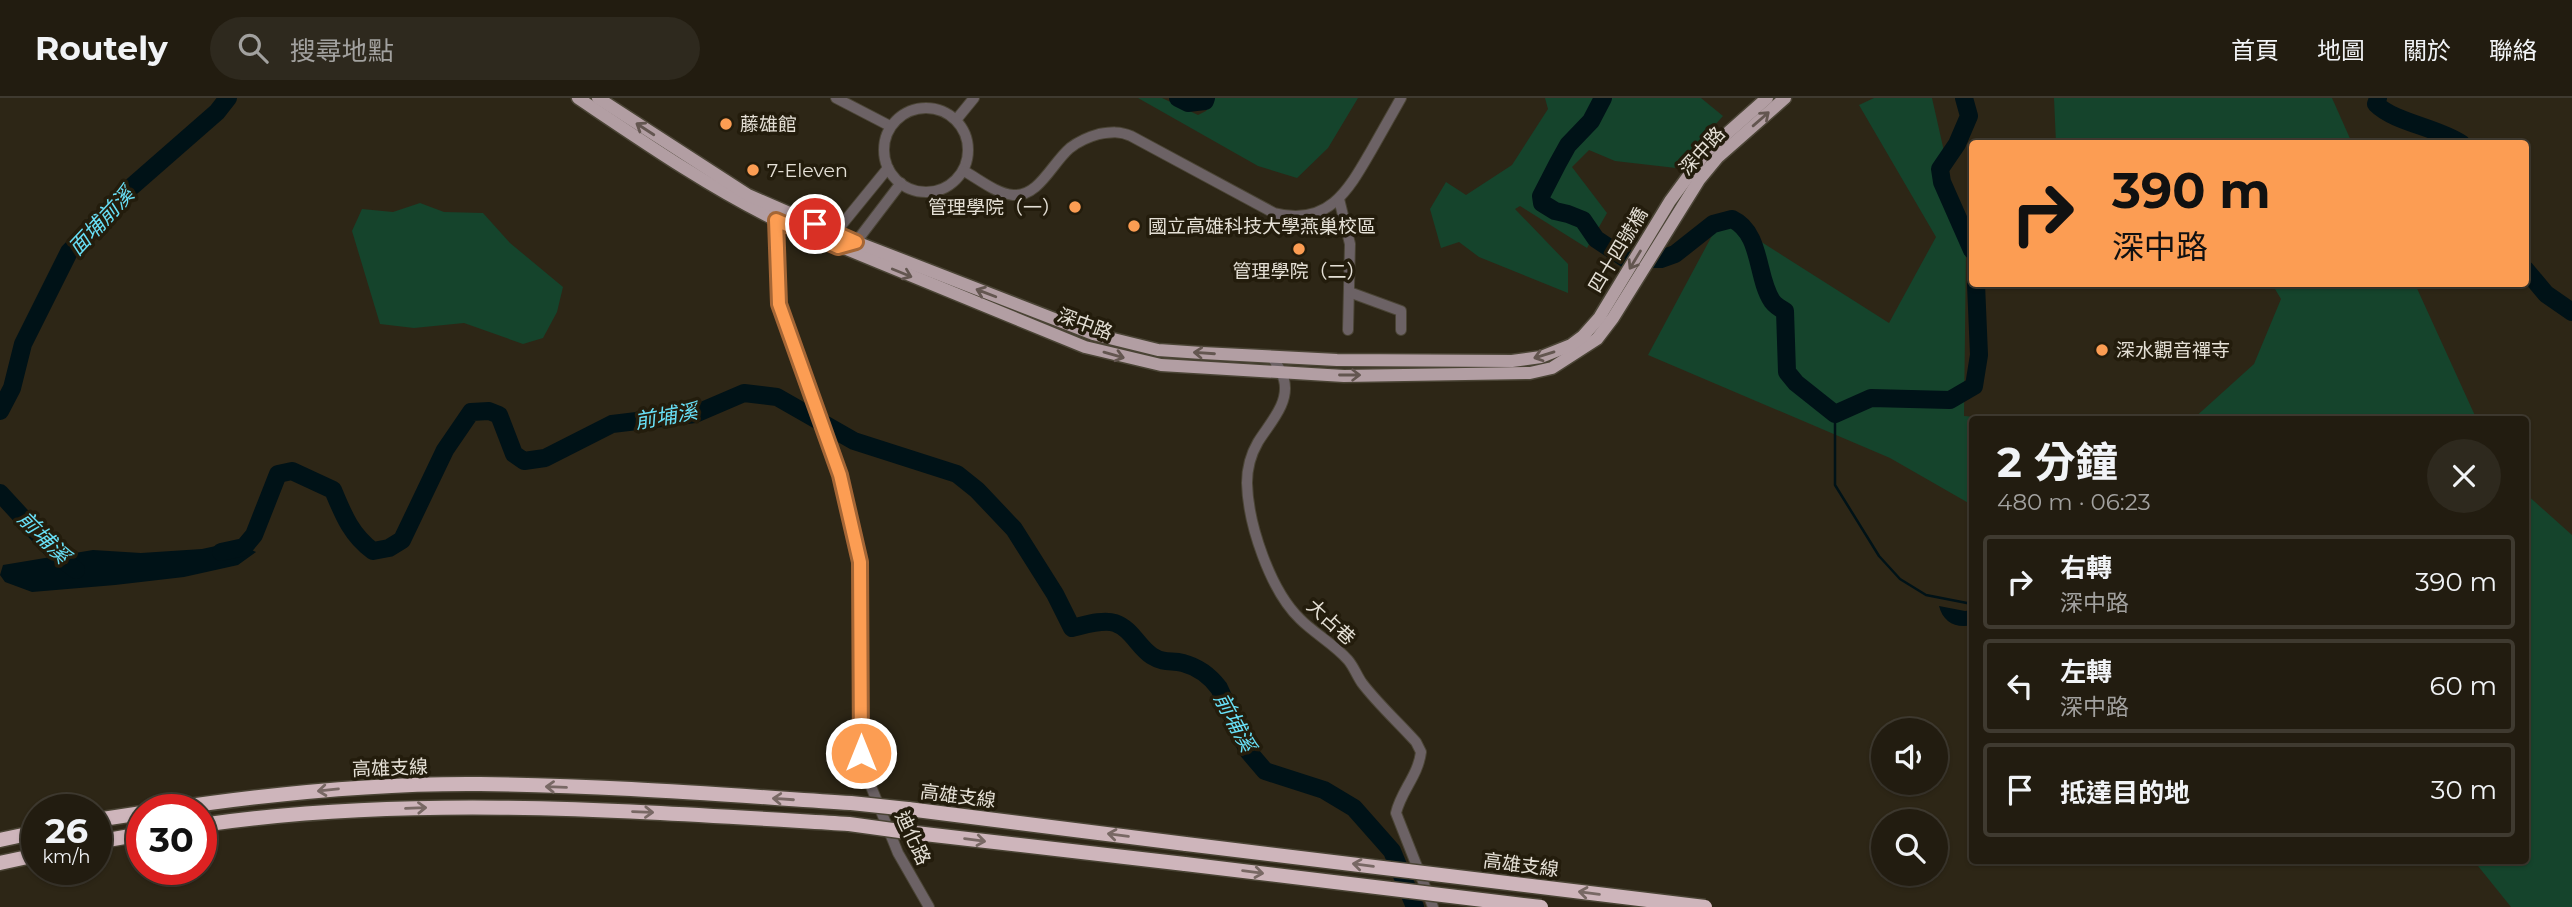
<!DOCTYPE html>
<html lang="zh-TW">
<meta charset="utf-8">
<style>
:root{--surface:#221c10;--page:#2e291e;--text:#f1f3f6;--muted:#a2a19f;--line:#3f3a30}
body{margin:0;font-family:Montserrat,"Noto Sans TC",sans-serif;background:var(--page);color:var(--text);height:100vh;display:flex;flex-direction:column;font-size:26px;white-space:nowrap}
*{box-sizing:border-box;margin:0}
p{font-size:23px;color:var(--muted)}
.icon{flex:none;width:38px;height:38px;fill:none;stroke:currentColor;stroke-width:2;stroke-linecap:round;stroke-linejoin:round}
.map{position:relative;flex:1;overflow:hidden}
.sheet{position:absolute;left:1969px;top:318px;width:560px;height:448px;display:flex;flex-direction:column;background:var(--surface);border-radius:7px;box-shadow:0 2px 5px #0004,0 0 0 2px var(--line)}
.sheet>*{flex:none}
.banner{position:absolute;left:1969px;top:42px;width:560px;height:147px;border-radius:7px;box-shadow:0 2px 5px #0004,0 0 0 2px var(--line);background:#fc9d53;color:#111;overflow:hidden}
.tools{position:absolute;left:1871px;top:620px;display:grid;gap:14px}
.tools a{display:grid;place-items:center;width:77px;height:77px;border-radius:50%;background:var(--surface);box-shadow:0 2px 5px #0004,0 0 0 2px var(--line);font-size:35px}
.speed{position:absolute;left:21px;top:696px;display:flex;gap:14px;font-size:35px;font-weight:700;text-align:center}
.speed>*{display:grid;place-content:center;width:91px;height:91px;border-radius:50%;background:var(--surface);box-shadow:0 2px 5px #0004,0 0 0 2px var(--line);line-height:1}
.speed small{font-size:18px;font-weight:400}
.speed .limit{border:10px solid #d22;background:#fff;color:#111}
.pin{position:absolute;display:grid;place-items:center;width:60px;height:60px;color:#fff;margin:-30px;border:4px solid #fff;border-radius:50%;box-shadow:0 2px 7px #0007}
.me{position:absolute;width:77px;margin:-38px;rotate:0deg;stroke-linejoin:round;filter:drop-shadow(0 0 5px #0008)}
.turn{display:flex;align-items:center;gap:24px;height:147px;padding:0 28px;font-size:32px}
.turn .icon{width:91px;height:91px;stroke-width:2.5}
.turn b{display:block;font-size:49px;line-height:60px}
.round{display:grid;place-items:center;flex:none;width:74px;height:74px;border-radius:37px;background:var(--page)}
.head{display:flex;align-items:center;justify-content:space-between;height:119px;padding:0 28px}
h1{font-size:42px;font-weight:700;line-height:52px}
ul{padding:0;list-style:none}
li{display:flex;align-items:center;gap:21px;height:94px;margin:0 14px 10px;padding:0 14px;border:4px solid var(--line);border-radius:7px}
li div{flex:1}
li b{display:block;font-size:26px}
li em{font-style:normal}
header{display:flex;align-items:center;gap:42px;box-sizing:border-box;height:98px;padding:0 35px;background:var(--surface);border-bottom:2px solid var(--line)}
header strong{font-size:33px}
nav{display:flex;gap:38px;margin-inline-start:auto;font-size:24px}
.search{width:490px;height:63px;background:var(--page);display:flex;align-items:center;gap:18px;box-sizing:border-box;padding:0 24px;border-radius:38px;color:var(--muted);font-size:26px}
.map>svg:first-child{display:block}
.green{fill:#15442c}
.water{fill:#001217}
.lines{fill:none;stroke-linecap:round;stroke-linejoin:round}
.stream{stroke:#001217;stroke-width:2.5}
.river{stroke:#001217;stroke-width:18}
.minor-casing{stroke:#4a4435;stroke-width:12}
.major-casing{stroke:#4a4435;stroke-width:15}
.highway-casing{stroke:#4a4435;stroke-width:17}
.minor{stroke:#6c6265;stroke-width:10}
.major{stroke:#b29ea3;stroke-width:12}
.highway{stroke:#ceb5bb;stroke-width:14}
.highway-bridge-casing{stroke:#4a4435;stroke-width:17;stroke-linecap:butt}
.highway-bridge{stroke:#ceb5bb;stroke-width:14}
.oneway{stroke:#635650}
.oneway2{stroke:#786864}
.route-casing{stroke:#a46636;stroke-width:18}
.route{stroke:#fc9d53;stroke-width:12}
.poi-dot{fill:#fc9d53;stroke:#231c0c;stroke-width:2.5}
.labels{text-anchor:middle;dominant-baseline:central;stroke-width:7;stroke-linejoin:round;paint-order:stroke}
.poi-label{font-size:19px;fill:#e4dfd5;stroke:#231c0c;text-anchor:start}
.street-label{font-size:19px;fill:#e4dfd5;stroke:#231c0c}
.water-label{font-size:21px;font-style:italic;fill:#68dff6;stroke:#231c0c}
</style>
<header>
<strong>Routely</strong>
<div class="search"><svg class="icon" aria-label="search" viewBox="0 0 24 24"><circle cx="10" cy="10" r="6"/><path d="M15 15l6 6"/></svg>搜尋地點</div>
<nav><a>首頁</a><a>地圖</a><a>關於</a><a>聯絡</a></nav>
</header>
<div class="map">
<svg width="2572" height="809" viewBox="0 0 2572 809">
<rect width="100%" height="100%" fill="#2d2616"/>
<g class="green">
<path d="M 1138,0 L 1162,0 L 1198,17 L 1206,13 L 1215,0 L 1358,0 L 1328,50 L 1297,80 L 1258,68 Z"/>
<path d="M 1545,0 L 1701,0 L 1723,18 L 1676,70 L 1615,63 L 1589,52 L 1572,69 L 1607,115 L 1587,150 L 1520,108 L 1515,111 L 1568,166 L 1568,195 L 1479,159 L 1459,144 L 1441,150 L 1430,111 L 1446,84 L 1466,97 L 1512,67 L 1548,11 Z"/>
<path d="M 1874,0 L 1932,0 L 1966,151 L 1964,318 L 2009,322 L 1972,322 L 1972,407 L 1890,360 L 1648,257 L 1722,119 L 1889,225 L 1936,139 L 1859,7 Z"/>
<path d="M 2054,0 L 2332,0 L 2352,45 L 2056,45 Z"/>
<path d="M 420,105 L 444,114 L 483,115 L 510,145 L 563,189 L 557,214 L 543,240 L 523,246 L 464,225 L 414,230 L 380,226 L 352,133 L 362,111 L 393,114 Z"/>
<path d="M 2272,186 L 2415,186 L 2477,322 L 2192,322 L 2254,266 L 2281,201 Z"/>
<path d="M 2525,395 L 2572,437 L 2572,809 L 2511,809 L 2474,763 L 2525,763 Z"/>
</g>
<g class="water">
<path d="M 234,444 L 256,454 L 238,467 L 184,479 L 115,487 L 32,494 L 5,484 L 0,477 L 3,467 L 93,452 L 141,455 L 202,451 Z"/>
<path d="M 1939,508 L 1965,513 L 1972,512 L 1972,527 C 1956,531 1943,524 1939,508 Z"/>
</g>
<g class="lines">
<path class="stream" d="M 1835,316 L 1835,387 L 1879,458 L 1900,481 L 1926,497 L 1972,506"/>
<g class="river">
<path d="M 1178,0 L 1188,5 L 1205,3 L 1206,0"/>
<path d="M 1603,0 L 1591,23 L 1568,47 L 1558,65 L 1541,98 L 1542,105 L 1555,113 L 1568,116 L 1583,122 L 1596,141 L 1626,161 L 1661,161 L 1675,156 L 1713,126 L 1732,121 C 1762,135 1756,179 1772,203 C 1775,207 1781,211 1785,213 L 1787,274 L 1796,285 L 1835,316 L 1871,300 L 1950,302 L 1974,288 L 1979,257 L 1976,186"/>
<path d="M 1964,0 L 1969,18 L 1957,46 L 1940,71 L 1942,84 L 1972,152"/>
<path d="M 2378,0 L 2376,6 C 2395,25 2437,29 2462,46"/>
<path d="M 2525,171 L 2546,196 L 2572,214"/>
<path d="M 0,313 L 12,290 L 23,246 L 69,154 L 129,91 L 217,14 L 228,0"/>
<path d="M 0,395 L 57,457 L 76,472"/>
<path d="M 221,454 L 244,449 L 254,437 L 278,376 L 292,373 L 333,392 C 343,416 351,437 373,453 L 389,450 L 402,442 L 445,352 L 471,314 L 489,313 L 499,317 L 514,356 L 524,363 L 545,360 L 612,326 L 695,316 L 744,295 L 777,299 L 854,343 L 957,376 L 977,392 L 1014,431 L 1055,496 L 1072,530 C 1085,527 1103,521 1115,525 C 1132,531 1138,549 1152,558 C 1165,566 1171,562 1183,565 C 1198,569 1210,578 1219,590 L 1248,653 L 1265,673 L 1324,692 L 1354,710 L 1392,753 L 1415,809"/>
</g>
<g class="minor-casing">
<g id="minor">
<path d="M 836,0 L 890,28"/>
<circle cx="926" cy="52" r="42"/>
<path d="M 956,22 L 974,0"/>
<path d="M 964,73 C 979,81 995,95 1013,97 C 1039,99 1052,65 1070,50 C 1079,43 1088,39 1099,36 C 1111,34 1120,33 1131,38 L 1274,115 C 1328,129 1348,93 1371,53 C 1381,35 1391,18 1401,0"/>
<path d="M 1339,101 L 1350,146 L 1348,232"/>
<path d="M 777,118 L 776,176 L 779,206 L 840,377 L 860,464 L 861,655 L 870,686 L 898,755 L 929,809"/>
<path d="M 836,140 L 835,135 L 888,70"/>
<path d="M 850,146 L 856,144 L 901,85"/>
<path d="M 1349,194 L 1401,213 L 1401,232"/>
<path d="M 1272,259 C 1277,266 1282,274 1284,282 C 1290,305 1269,326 1258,344 C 1251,356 1247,371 1247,385 C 1248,426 1270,492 1300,521 C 1315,536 1334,546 1348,562 C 1354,569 1357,578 1362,585 C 1378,606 1398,624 1416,644 L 1421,654 C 1418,678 1401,693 1396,715 L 1433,809"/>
</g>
</g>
<g class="major-casing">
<g id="major">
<path d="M 578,0 C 642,43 707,88 776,122 L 1085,249 L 1161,267 L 1344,278 L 1530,275 L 1552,270 L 1597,241 L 1613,220 L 1699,82 L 1718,59 L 1785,0"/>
<path d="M 598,0 L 748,97 L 856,144 L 1093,236 L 1158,252 L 1202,255 L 1337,262 L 1512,263 L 1541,259 L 1571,247 L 1583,238 L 1599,220 L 1670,103 L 1706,54 L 1767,0"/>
</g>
</g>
<g class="highway-casing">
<g id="highway">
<path d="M 908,711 L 1186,746"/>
<path d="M 162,712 C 267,696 374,685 480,686 C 604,687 727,697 851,705"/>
<path d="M 96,722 L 142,715"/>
<path d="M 201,727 C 416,696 633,713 849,726"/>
<path d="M 907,734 L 1185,766"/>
<path d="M 0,742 L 37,734"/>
<path d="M 96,744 L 142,736"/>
<path d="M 0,765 L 37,757"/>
</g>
</g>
<use href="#minor" class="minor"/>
<use href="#major" class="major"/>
<use href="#highway" class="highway"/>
<g class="highway-bridge-casing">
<g id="highway-bridge">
<path d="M 851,705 L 908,711"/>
<path d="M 849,726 L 907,734"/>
<path d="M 1186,746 L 1705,809"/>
<path d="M 1185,766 L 1541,809"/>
</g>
</g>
<use href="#highway-bridge" class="highway-bridge"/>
</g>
<defs><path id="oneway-shaft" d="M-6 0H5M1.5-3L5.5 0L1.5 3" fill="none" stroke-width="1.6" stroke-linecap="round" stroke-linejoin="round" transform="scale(1.75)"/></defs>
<g class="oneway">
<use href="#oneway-shaft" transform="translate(1761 21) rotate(-41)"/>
<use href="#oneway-shaft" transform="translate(645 31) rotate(-147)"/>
<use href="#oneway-shaft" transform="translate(1635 162) rotate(121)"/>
<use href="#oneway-shaft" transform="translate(902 175) rotate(22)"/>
<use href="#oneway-shaft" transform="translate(986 195) rotate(-159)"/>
<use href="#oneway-shaft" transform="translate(1204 255) rotate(-176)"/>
<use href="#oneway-shaft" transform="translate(1114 257) rotate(16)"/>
<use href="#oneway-shaft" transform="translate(1544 257) rotate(163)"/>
<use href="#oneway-shaft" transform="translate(1350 277)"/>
</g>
<g class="oneway2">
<use href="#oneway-shaft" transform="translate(556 689) rotate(-178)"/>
<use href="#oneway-shaft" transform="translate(328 692) rotate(174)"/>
<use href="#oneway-shaft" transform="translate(783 701) rotate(-176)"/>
<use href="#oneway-shaft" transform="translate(416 710) rotate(-2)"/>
<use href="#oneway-shaft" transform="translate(643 714) rotate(2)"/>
<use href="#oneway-shaft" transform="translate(1118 737) rotate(-173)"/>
<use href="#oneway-shaft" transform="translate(975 742) rotate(7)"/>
<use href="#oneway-shaft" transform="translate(1363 767) rotate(-173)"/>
<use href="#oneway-shaft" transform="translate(1253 774) rotate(7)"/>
<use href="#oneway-shaft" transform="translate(1589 795) rotate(-173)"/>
</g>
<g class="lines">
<g class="route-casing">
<path id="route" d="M 815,126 L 856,144 L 838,149 L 776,122 L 779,206 L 840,377 L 860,464 L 861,655"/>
</g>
<use href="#route" class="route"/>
</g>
<g class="poi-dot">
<circle cx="726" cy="26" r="7"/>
<circle cx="753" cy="72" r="7"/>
<circle cx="1075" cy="109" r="7"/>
<circle cx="1134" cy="128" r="7"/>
<circle cx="1299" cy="151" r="7"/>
<circle cx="2102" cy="252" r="7"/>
</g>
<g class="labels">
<g class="poi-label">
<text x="740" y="26">藤雄館</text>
<text x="767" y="72">7-Eleven</text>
<text x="1061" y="109" text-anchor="end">管理學院（一）</text>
<text x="1148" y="128">國立高雄科技大學燕巢校區</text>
<text x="1299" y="173" text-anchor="middle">管理學院（二）</text>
<text x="2116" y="252">深水觀音禪寺</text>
</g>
<g class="street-label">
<text transform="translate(1702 53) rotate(-48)">深中路</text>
<text transform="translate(1618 152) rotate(-59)">四十四號橋</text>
<text transform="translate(1085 226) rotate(20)">深中路</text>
<text transform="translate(1331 524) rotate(42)">大占巷</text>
<text transform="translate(390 670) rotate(-2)">高雄支線</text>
<text transform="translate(958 698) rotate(7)">高雄支線</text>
<text transform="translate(913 740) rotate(65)">迪化路</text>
<text transform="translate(1521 767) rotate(7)">高雄支線</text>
</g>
<g class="water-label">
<text transform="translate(101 123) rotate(-47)">面埔前溪</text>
<text transform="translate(666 318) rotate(-10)">前埔溪</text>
<text transform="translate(44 439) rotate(45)">前埔溪</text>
<text transform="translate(1235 624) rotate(62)">前埔溪</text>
</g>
</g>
</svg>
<div class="tools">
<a><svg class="icon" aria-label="sound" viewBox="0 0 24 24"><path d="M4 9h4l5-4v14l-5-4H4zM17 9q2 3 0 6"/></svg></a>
<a><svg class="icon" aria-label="search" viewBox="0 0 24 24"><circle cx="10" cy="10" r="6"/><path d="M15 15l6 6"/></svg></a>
</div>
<div class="speed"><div>26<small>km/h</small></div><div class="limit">30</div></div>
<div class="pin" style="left:815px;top:126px;background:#d93025"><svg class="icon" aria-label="arrive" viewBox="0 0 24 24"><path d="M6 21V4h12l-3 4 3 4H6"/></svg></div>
<svg class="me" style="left:861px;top:655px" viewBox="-20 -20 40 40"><circle r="17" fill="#fc9d53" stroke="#fff" stroke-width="3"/><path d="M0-11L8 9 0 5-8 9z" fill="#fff"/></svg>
<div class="banner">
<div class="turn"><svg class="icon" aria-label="right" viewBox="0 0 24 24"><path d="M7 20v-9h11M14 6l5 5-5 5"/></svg><div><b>390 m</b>深中路</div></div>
</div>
<section class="sheet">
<div class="head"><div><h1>2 分鐘</h1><p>480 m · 06:23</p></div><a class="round"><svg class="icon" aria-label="close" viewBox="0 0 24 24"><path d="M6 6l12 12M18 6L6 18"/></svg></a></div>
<ul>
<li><svg class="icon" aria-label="right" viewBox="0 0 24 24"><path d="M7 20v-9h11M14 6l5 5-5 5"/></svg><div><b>右轉</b><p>深中路</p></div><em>390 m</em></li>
<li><svg class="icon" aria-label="left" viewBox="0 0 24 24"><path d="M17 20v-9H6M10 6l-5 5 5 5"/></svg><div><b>左轉</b><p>深中路</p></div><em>60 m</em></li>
<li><svg class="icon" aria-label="arrive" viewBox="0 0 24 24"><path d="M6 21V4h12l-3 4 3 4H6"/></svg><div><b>抵達目的地</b></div><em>30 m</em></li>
</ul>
</section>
</div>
